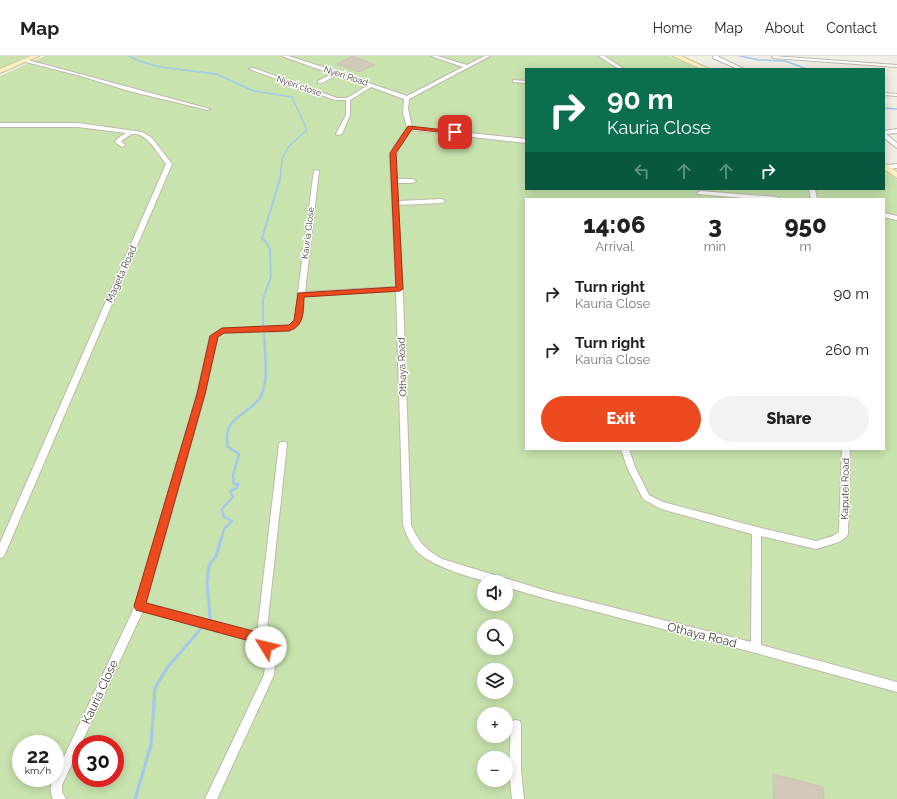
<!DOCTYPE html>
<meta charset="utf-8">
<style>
:root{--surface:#fff;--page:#f2f2f2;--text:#202124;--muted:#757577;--line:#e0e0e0;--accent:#ed4b1f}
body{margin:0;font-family:Raleway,sans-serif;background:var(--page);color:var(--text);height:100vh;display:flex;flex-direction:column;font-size:15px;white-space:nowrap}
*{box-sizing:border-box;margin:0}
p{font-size:13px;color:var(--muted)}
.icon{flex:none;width:22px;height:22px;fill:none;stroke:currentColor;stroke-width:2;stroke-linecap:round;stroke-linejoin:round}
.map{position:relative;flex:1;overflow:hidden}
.sheet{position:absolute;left:525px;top:142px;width:360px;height:252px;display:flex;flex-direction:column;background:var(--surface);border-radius:0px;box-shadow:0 2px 10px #0003}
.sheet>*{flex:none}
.banner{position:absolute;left:525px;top:12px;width:360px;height:122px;border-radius:0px;box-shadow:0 2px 10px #0003;background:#0b6e4f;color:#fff;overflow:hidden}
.controls{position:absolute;left:477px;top:519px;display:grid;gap:8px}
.controls a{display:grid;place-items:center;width:36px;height:36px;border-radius:50%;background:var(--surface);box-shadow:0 2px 10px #0003;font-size:20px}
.speed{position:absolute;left:12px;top:679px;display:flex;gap:8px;font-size:20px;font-weight:700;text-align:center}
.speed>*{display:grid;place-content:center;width:52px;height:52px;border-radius:50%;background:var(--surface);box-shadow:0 2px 10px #0003;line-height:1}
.speed small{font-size:10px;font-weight:400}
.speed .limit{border:6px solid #d22;background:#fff;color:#111}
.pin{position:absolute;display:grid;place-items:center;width:34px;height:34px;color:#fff;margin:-17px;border-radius:8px;box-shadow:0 2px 6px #0006}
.me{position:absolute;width:44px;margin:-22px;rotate:306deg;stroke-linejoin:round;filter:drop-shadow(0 0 3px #0008)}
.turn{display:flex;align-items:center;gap:14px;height:84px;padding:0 16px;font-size:18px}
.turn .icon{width:52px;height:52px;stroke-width:2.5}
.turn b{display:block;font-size:28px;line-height:34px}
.lanes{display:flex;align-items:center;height:38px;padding:0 16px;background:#0003;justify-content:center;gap:20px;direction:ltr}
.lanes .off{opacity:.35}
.eta{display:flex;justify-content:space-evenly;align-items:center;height:68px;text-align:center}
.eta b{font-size:24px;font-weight:800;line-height:28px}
.button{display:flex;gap:8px;margin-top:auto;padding:8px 16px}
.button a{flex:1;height:46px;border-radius:24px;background:var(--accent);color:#fff;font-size:16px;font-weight:800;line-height:46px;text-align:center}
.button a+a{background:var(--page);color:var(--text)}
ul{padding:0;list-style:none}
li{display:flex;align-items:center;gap:12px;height:56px;padding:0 16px}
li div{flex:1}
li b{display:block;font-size:15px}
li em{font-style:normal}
header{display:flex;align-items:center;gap:24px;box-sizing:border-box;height:56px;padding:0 20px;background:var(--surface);border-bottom:1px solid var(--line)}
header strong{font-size:19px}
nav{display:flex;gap:22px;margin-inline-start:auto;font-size:14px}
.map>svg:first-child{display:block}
.green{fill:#c8e3ae;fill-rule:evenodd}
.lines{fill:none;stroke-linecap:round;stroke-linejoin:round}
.stream-far3{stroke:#a2c8eb;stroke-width:1.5}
.stream-far2{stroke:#a2c8eb;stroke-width:2}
.stream-far1{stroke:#a2c8eb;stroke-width:2.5}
.stream{stroke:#a2c8eb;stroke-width:3}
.building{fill:#d1caba;stroke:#ccc2ae}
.street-casing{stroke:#beb9aa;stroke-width:2}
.secondary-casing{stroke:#cec396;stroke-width:2}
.street{fill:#fff;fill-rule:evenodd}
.secondary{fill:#fbf1c3;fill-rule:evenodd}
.route{fill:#ed4b1f;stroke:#9a3114}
.labels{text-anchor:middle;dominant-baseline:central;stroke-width:3;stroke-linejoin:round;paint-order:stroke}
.far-street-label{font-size:9px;fill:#423e34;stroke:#fff}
.street-label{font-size:10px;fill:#423e34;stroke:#fff}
.near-street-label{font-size:12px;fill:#423e34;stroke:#fff}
</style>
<header>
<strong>Map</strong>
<nav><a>Home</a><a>Map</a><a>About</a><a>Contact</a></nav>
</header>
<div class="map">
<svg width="897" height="743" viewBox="0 0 897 743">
<rect width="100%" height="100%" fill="#f1eee4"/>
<g class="green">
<path d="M 0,0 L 28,0 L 0,12 Z"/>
<path d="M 45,0 L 670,0 L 698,13 L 526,13 L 526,133 L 884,133 L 884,113 L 897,124 L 897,743 L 0,743 L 0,20 ZM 526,143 L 884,143 L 884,393 L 526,393 ZM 484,526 L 506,526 L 506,548 L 484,548 ZM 484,570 L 506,570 L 506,592 L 484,592 ZM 484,614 L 506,614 L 506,636 L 484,636 ZM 484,658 L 506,658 L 506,680 L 484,680 ZM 21,688 L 55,688 L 55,722 L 21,722 ZM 81,688 L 115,688 L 115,722 L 81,722 ZM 484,702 L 506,702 L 506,724 L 484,724 Z"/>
</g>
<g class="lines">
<g class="stream-far3">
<path d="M 129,0 L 139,5 L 160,11 L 216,18 L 254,35 L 292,41 L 307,74 L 289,90 L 282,103 L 280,124"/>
<path d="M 740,0 L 759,4 L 785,5 L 807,13"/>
<path d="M 884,52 L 897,53"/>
</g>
<g class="stream-far2">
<path d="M 263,269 L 263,243 L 271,220 L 270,194 L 267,187 L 262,182 L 280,123"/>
<path d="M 264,278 L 264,282"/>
</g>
<path class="stream-far1" d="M 221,484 L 224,473 L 232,465 L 224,461 L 222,453 L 233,441 L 230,435 L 237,432 L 238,428 L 234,428 L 233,420 L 239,398 L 228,391 C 221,359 250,360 261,340 C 269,325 265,297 264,281"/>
<g class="stream">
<path d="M 207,565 L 210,563 L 207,526 L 209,510 L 216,500 L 221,483"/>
<path d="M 135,743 L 151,689 L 155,632 L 167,612 L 204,569"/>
</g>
</g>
<g class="building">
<path d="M 353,0 L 375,9 L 358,16 L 337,8 Z"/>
<path d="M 773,718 L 823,731 L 824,743 L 774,743 Z"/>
</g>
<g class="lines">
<g class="street-casing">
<g id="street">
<path d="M 282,0 L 288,0 L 339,16 L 339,17 L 407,40 L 463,11 L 431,0 L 437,0 L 467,9 L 485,0 L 490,0 L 409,43 L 408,53 L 412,71 L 526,83 L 526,87 L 411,74 L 399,92 L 396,101 L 397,123 L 413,123 L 416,125 L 413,127 L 397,127 L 398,145 L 442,143 L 445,145 L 442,147 L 398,149 L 403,240 L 411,469 L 416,479 L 422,488 L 431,496 L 442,503 L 547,535 L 751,586 L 752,478 L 661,453 L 643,443 L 627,411 L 621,393 L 629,393 L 635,411 L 649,439 L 663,446 L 757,471 L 816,485 L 833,480 L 839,476 L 842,393 L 850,393 L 848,478 L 846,481 L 839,486 L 816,493 L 761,480 L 761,589 L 897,626 L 897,636 L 756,597 L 547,543 L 506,531 L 506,526 C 500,526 493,527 488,526 C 469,521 433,510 420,498 C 411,490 407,480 403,469 L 396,235 L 304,240 C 303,255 305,266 290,275 L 223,277 L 217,281 L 205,338 L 146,547 L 257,577 L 279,388 L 280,386 L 286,386 L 287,388 L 266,582 L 276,599 L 274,619 L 217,743 L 205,743 L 264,619 L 266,600 L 258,587 L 143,555 L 62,729 L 62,736 L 66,743 L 53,743 C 50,736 49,728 55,722 L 55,720 L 135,550 L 197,338 L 210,280 L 222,273 L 287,271 L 295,265 L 298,239 L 297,238 L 298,236 L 314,114 L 319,115 L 305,236 L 396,231 L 390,101 L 393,92 L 407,72 L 403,57 L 404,43 L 371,31 L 350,44 L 350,59 L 342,78 L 337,79 L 336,78 L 346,59 L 346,44 L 335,44 L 249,13 L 253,12 L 337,42 L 347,42 L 367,30 L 336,19 L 322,27 L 318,27 L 318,25 L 332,18 Z"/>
<path d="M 599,0 L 604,0 L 624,13 L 619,13 Z"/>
<path d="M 713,0 L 717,0 L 744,13 L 738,13 L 713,2 Z"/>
<path d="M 773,0 L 897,9 L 897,11 L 774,2 L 772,1 Z"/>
<path d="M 24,3 L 210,53 L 208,54 L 129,35 L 81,20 L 22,5 L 22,4 Z"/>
<path d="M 513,24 L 526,25 L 526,27 L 513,26 Z"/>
<path d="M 884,37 L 897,38 L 897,40 L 884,39 Z"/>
<path d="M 0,67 L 78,67 L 142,76 L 152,82 L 172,108 L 5,498 L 3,501 L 0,502 L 0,487 L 166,108 C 159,99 146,75 132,78 C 129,79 124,83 121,85 L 125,89 L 122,91 L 115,86 L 117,83 L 126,77 L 78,71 L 0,71 Z"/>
<path d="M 897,73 L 897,77 L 886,78 L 897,87 L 897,92 L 884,82 L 884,75 Z"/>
<path d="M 897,108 L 897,112 L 887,113 L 884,111 L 887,109 Z"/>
<path d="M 809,133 L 815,133 L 817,143 L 811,143 Z"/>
<path d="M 700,135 L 777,141 L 780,143 L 755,143 L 698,138 L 697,137 Z"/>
<path d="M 884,157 L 897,160 L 897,164 L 884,161 Z"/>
<path d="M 516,664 L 520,665 L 521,669 L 521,715 L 524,743 L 512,743 L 509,715 L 511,669 L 512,665 Z"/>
</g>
</g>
<g class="secondary-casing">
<g id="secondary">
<path d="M 31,0 L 39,0 L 0,17 L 0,13 Z"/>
<path d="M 673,0 L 681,0 L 709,13 L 701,13 Z"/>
<path d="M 884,107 L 897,116 L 897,122 L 884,113 Z"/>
</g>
</g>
<use href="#street" class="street"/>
<use href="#secondary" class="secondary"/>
</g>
<path class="route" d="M 408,70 L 455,75 L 458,76 L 455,78 L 412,73 L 396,97 L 403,233 L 400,235 L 304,241 C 303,255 305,271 288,275 L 224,277 L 218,281 L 205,338 L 146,547 L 261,577 C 267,579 269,585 272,591 L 270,595 L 266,596 L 262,595 L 257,587 L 136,554 L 134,550 L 197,338 L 210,280 L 222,272 L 289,269 L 294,264 L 298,237 L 396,231 L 390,97 Z"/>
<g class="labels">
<g class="far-street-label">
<text transform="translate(346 20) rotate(18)">Nyeri Road</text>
<text transform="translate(299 30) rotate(19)">Nyeri close</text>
<text transform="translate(308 177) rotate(-83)">Kauria Close</text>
</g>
<g class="street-label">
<text transform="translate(121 218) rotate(-66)">Mageta Road</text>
<text transform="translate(402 311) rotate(-92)">Othaya Road</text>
<text transform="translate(845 433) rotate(-89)">Kaputei Road</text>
</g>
<g class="near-street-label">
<text transform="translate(702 579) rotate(14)">Othaya Road</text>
<text transform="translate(100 636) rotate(-65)">Kauria Close</text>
</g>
</g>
</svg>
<div class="controls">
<a><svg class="icon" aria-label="sound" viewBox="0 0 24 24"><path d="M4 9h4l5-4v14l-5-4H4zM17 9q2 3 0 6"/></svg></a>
<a><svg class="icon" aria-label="search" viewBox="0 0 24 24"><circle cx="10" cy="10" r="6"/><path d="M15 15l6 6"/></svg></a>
<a><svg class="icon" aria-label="layers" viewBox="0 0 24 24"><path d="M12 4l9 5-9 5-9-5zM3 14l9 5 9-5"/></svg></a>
<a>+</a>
<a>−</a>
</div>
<div class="speed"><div>22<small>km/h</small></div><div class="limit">30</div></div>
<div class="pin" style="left:455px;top:76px;background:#d93025"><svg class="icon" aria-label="arrive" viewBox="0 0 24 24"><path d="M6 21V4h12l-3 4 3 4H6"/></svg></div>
<svg class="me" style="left:266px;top:591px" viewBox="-20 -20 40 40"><circle r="19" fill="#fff"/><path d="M0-13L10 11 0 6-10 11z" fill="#ed4b1f"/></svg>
<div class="banner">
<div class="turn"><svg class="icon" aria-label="right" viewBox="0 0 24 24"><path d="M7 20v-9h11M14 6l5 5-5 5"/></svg><div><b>90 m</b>Kauria Close</div></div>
<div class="lanes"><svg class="icon off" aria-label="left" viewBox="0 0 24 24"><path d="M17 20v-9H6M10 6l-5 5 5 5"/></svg><svg class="icon off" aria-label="ahead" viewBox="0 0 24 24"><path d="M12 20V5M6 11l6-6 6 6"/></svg><svg class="icon off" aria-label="ahead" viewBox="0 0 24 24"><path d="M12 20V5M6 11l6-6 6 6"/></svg><svg class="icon" aria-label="right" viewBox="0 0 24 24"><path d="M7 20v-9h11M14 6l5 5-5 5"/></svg></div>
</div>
<section class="sheet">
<div class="eta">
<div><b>14:06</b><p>Arrival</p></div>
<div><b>3</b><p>min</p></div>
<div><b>950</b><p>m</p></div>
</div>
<ul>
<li><svg class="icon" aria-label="right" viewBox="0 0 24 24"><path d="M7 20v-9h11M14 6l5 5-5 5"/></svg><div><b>Turn right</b><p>Kauria Close</p></div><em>90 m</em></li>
<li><svg class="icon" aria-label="right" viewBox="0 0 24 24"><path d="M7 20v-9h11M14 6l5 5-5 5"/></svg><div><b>Turn right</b><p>Kauria Close</p></div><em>260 m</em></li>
</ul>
<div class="button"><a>Exit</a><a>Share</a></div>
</section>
</div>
